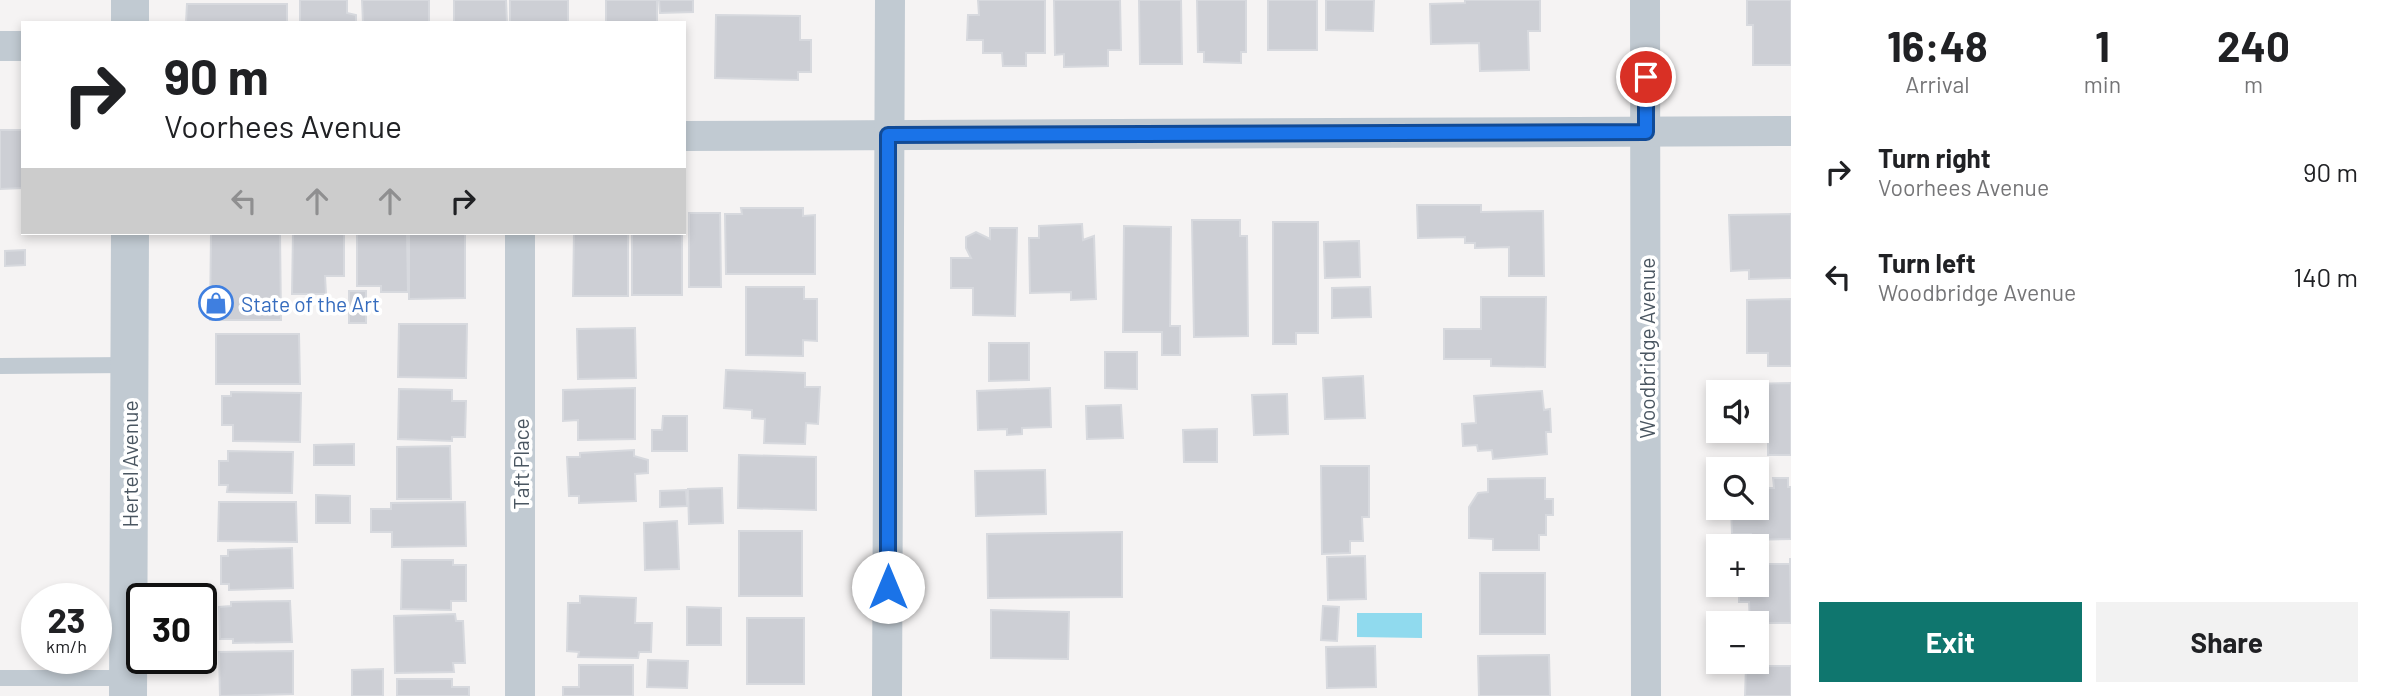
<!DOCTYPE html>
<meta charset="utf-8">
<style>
:root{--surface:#fff;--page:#f2f2f2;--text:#202124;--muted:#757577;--accent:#0f766e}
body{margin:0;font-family:Barlow,sans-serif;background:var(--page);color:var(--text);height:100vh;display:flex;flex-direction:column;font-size:26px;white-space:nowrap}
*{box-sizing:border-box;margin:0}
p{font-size:23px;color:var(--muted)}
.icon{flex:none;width:38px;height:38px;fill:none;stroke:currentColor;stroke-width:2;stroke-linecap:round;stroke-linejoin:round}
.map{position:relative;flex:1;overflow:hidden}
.details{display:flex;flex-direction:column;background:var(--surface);width:595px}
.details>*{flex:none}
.guide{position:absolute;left:21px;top:21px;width:665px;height:214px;border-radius:0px;box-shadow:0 4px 10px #0003;background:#fff;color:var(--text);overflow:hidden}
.fabs{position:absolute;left:1706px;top:380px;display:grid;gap:14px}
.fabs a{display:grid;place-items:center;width:63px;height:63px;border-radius:0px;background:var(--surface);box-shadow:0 4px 10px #0003;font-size:35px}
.speed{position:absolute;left:21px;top:583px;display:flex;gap:14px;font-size:35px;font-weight:700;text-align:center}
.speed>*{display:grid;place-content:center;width:91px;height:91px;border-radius:50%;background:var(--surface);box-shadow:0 4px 10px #0003;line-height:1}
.speed small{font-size:18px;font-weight:400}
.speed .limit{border:4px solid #111;border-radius:10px;background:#fff;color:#111}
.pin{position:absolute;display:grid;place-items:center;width:60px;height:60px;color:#fff;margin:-30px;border:4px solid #fff;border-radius:50%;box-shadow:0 2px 7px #0007}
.me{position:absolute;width:77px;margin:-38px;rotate:0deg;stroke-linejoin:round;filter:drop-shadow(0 0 5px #0008)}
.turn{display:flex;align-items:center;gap:24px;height:147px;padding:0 28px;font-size:32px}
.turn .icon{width:91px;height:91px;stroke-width:2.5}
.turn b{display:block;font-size:49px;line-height:60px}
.lanes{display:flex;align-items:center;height:66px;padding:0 28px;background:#0003;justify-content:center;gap:35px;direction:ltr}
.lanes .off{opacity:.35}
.eta{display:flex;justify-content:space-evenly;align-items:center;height:119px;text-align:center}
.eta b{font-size:42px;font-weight:700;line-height:49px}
.action{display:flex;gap:14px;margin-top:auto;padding:14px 28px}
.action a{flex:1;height:80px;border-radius:0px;background:var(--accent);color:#fff;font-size:28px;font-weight:700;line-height:80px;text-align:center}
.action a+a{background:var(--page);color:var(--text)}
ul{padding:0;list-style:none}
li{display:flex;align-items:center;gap:21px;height:105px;padding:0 28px}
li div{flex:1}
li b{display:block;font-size:26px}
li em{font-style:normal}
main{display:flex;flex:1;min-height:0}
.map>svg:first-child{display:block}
.water{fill:#90daee}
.building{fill:#cdcfd5;stroke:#d7d9de;stroke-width:2}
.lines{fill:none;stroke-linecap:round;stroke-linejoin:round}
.service{stroke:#c1cad2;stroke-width:16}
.minor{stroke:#c1cad2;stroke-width:30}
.tertiary{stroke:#c1cad2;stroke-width:38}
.route-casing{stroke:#114b97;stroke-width:18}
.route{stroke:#1a73e8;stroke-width:12}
.labels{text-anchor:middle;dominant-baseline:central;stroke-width:7;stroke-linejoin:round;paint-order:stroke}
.shop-label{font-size:21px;fill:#366cbe;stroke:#fff;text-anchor:start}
.street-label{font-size:21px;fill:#4a5661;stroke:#fff}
</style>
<main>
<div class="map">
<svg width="1791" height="696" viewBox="0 0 1791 696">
<rect width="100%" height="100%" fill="#f5f3f3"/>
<path class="water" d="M 1357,613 L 1422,613 L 1422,638 L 1357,637 Z"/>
<g class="building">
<path d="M 300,0 L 347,0 L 347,13 L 356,15 L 356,23 L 300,23 Z"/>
<path d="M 362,0 L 429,0 L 429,23 L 363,23 Z"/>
<path d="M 454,0 L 506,0 L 507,23 L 454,23 Z"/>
<rect x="510" y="0" width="58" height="23"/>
<rect x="606" y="0" width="51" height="23"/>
<path d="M 659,0 L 693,0 L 693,12 L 660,13 Z"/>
<path d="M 978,0 L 1045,0 L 1045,53 L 1026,53 L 1026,66 L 1003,66 L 1002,53 L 983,53 L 983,40 L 967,40 L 968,15 L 979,15 Z"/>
<path d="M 1054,0 L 1120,0 L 1121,50 L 1108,50 L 1108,66 L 1064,67 L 1064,54 L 1055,55 Z"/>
<path d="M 1139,0 L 1181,0 L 1182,64 L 1140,64 Z"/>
<path d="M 1197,0 L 1246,0 L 1246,52 L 1241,52 L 1241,63 L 1204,62 L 1204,52 L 1198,52 Z"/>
<rect x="1268" y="0" width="49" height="50"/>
<path d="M 1326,0 L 1374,0 L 1373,31 L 1326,30 Z"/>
<path d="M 1465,0 L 1540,0 L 1540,31 L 1528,31 L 1529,70 L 1480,71 L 1479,43 L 1431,44 L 1430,4 L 1465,3 Z"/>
<path d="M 1747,0 L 1791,0 L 1791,65 L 1753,65 L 1753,25 L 1747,25 Z"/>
<path d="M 187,4 L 287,4 L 287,23 L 186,23 Z"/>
<path d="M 716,15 L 800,16 L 800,40 L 811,40 L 811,72 L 798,72 L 798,80 L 715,78 Z"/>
<path d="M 0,130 L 23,130 L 23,188 L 0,189 Z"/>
<path d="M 1417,205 L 1481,205 L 1481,212 L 1543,211 L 1544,276 L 1509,276 L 1509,247 L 1475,248 L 1475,243 L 1465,243 L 1465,237 L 1418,238 Z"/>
<path d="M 741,208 L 803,208 L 803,216 L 815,215 L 815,274 L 726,274 L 725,214 L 742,214 Z"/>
<path d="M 689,213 L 720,213 L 721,287 L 689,287 Z"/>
<path d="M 1791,214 L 1791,278 L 1749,279 L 1749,270 L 1731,271 L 1729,215 Z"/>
<path d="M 1192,220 L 1240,220 L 1240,236 L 1247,236 L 1248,336 L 1194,337 Z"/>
<path d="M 1273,222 L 1318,222 L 1318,333 L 1296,333 L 1296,344 L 1273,344 Z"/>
<path d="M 1082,224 L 1083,240 L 1094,236 L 1096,299 L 1071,300 L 1071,292 L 1030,293 L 1029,238 L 1039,238 L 1039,226 Z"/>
<path d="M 1124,226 L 1171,227 L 1170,326 L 1180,326 L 1180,355 L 1162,355 L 1162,332 L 1123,332 Z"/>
<path d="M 990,228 L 1017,228 L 1015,316 L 973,315 L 973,288 L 951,288 L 951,258 L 971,258 L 966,248 L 966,237 L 976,232 L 990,239 Z"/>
<path d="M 211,233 L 280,233 L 281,320 L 210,320 Z"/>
<path d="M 293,233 L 344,233 L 344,276 L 325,276 L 326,294 L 292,294 Z"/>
<path d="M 357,233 L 407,233 L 408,292 L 381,292 L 381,286 L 357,286 Z"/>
<path d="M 409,233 L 465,233 L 465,298 L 409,299 Z"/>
<path d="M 574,233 L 628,233 L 628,296 L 573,296 Z"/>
<rect x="632" y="233" width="50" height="62"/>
<path d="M 1359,241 L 1360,277 L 1325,278 L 1324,242 Z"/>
<path d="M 25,250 L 25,265 L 5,266 L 5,251 Z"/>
<path d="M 746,287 L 804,287 L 804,299 L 817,299 L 817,341 L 803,340 L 803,356 L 746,355 Z"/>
<path d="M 1370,287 L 1371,317 L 1332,318 L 1332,288 Z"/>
<rect x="349" y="291" width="17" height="32"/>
<path d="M 1481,297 L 1546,297 L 1545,367 L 1491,366 L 1491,359 L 1444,359 L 1444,329 L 1481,329 Z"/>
<path d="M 1791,299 L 1791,366 L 1768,366 L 1768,353 L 1747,353 L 1747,300 Z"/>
<path d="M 399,324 L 467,324 L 466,378 L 398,377 Z"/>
<path d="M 635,328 L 636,378 L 578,379 L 577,329 Z"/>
<path d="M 216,334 L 299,334 L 300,384 L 216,384 Z"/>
<path d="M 989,343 L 1029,343 L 1029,380 L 989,381 Z"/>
<path d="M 1105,352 L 1137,352 L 1137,389 L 1105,388 Z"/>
<path d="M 726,370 L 805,373 L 805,387 L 820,387 L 818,424 L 806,423 L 805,444 L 764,443 L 765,419 L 752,418 L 752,410 L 724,408 Z"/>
<path d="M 1363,376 L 1365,418 L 1325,419 L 1323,378 Z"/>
<path d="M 1791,383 L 1791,455 L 1768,455 L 1768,421 L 1757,422 L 1757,392 L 1749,392 L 1749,384 Z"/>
<path d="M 635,388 L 635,439 L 578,440 L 578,420 L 563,421 L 563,390 Z"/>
<path d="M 1050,388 L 1051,427 L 1022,428 L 1022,434 L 1007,435 L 1007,429 L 978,430 L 977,391 Z"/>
<path d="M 399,389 L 452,390 L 452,401 L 466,401 L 465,437 L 452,437 L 452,441 L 398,439 Z"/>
<path d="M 1542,391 L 1544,410 L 1550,409 L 1551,432 L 1546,432 L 1547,454 L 1493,459 L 1492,450 L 1478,451 L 1477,445 L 1463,446 L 1462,424 L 1476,423 L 1474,396 Z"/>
<path d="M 231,392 L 301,393 L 300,442 L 233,441 L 233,425 L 222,425 L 222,396 L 231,396 Z"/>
<path d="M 1287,394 L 1288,434 L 1254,435 L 1252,395 Z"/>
<path d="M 1121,405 L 1123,438 L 1087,439 L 1086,406 Z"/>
<path d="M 663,416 L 687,416 L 687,451 L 652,451 L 652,430 L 662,430 Z"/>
<path d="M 1217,429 L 1217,462 L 1184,462 L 1183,430 Z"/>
<path d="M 354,444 L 354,465 L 314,465 L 314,445 Z"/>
<path d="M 450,446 L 451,499 L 397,499 L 397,447 Z"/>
<path d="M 634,450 L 634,456 L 648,460 L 648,473 L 635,474 L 636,501 L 579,503 L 579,496 L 569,496 L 567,457 L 580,457 L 580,453 Z"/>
<path d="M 228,451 L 293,452 L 292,493 L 227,492 L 228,485 L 219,485 L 219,461 L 228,461 Z"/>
<path d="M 739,455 L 816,457 L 816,510 L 738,508 Z"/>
<path d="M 1321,466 L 1369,466 L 1369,517 L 1362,517 L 1363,541 L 1350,541 L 1350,553 L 1322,554 Z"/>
<path d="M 1045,470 L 1046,514 L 976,516 L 975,471 Z"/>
<path d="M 1545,478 L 1545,499 L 1553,499 L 1553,515 L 1546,515 L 1546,535 L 1539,535 L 1539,550 L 1493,550 L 1493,539 L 1469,538 L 1469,507 L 1478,493 L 1488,492 L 1488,479 Z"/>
<path d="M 1773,478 L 1788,478 L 1788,487 L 1791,487 L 1791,539 L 1752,540 L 1751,534 L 1732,534 L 1731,508 L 1757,508 L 1757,488 L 1774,488 Z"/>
<path d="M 722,488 L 723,523 L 689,524 L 688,489 Z"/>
<path d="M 686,490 L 687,506 L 660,507 L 660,491 Z"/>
<path d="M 316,495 L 350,496 L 350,523 L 316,523 Z"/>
<path d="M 219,502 L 296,502 L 297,542 L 218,541 Z"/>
<path d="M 465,502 L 466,546 L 392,547 L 392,532 L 371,532 L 371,509 L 391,509 L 391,503 Z"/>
<path d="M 677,521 L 679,569 L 645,570 L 644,523 Z"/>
<rect x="739" y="531" width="63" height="65"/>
<path d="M 1122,532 L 1122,597 L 988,598 L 987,534 Z"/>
<path d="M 292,548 L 293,588 L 229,590 L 229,584 L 221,584 L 221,556 L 228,556 L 228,550 Z"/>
<path d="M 1365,556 L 1366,599 L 1328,600 L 1327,557 Z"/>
<path d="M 1790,558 L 1791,623 L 1750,623 L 1749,602 L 1739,602 L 1739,584 L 1757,584 L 1757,564 L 1790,564 Z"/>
<path d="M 402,560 L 453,560 L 453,565 L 466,565 L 466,601 L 451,601 L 451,610 L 401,609 Z"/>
<rect x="1480" y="573" width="65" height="61"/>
<path d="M 580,596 L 636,598 L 635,623 L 652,623 L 651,652 L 639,652 L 638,658 L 578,657 L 579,652 L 567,651 L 568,603 L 580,603 Z"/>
<path d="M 290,601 L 292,642 L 233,643 L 233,639 L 220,639 L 219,607 L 231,606 L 231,602 Z"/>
<path d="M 1323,606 L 1339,607 L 1337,641 L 1321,640 Z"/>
<path d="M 687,607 L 721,608 L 721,645 L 687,645 Z"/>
<path d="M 991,610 L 1069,612 L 1068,659 L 991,658 Z"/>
<path d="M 455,614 L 456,621 L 463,621 L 465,663 L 453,663 L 454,672 L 395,673 L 394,616 Z"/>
<rect x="747" y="618" width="57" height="66"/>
<path d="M 1375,646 L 1376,687 L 1327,688 L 1326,647 Z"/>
<path d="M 293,651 L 293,694 L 220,696 L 219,652 Z"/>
<path d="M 1549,655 L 1550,696 L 1479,696 L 1478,656 Z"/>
<path d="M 648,660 L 688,661 L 687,688 L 647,687 Z"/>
<path d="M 579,665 L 633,665 L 633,696 L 563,696 L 563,687 L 579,687 Z"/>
<path d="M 1746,666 L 1791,666 L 1791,696 L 1745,696 Z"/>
<path d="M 383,669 L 383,696 L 352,696 L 352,670 Z"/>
<path d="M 397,679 L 452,679 L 452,687 L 469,687 L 469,696 L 397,696 Z"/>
</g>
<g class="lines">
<g class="service">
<path d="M 0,366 L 129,365"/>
<path d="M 0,678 L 128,678"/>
</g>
<g class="minor">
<path d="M 1645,0 L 1646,696"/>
<path d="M 0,46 L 23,46"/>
<path d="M 684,136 L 1791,131"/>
<path d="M 520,696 L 520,233"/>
<path d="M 887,696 L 890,0"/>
</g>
<g class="tertiary">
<path d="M 130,23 L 130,0"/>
<path d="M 128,696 L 130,233"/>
</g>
</g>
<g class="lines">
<g class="route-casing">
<path id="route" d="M 888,587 L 888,135 L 1646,132 L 1646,77"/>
</g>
<use href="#route" class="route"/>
</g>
<defs>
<g id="shop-ring" transform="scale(1.75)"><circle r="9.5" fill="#fff" stroke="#3f7fe0" stroke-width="1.5"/><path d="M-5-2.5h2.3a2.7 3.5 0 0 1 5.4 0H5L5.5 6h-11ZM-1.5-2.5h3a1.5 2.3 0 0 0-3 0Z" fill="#3f7fe0"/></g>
</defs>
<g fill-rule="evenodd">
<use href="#shop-ring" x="216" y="303"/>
</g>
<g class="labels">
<g class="shop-label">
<text x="241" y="303">State of the Art</text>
</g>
<g class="street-label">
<text transform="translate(1646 348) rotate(-90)">Woodbridge Avenue</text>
<text transform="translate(129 464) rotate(-90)">Hertel Avenue</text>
<text transform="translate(520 464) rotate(-90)">Taft Place</text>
</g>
</g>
</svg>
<div class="fabs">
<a><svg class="icon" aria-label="sound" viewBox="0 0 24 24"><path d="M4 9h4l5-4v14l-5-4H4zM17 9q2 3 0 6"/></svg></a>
<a><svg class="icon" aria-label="search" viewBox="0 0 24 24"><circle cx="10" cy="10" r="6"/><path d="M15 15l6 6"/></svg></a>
<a>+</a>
<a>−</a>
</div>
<div class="speed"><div>23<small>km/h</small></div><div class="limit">30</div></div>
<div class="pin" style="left:1646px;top:77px;background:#d93025"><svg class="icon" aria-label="arrive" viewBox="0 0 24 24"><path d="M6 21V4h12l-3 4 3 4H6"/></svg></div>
<svg class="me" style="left:888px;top:587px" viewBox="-20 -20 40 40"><circle r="19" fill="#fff"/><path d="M0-13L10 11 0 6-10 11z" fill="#1a73e8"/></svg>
<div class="guide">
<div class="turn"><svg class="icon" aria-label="right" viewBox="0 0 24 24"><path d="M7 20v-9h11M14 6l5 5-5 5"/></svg><div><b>90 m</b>Voorhees Avenue</div></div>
<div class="lanes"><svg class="icon off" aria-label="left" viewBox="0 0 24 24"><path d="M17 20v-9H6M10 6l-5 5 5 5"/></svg><svg class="icon off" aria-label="ahead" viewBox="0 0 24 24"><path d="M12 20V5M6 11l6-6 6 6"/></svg><svg class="icon off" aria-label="ahead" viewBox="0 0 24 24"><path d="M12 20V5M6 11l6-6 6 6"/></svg><svg class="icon" aria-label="right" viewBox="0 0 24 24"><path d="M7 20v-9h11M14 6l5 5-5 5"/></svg></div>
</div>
</div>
<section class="details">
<div class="eta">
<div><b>16:48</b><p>Arrival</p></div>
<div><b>1</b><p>min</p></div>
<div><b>240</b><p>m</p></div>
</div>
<ul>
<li><svg class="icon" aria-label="right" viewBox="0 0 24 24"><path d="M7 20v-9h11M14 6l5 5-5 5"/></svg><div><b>Turn right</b><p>Voorhees Avenue</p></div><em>90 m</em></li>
<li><svg class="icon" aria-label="left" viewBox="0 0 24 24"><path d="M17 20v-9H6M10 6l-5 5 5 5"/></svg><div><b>Turn left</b><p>Woodbridge Avenue</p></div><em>140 m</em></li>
</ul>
<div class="action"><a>Exit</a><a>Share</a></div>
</section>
</main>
